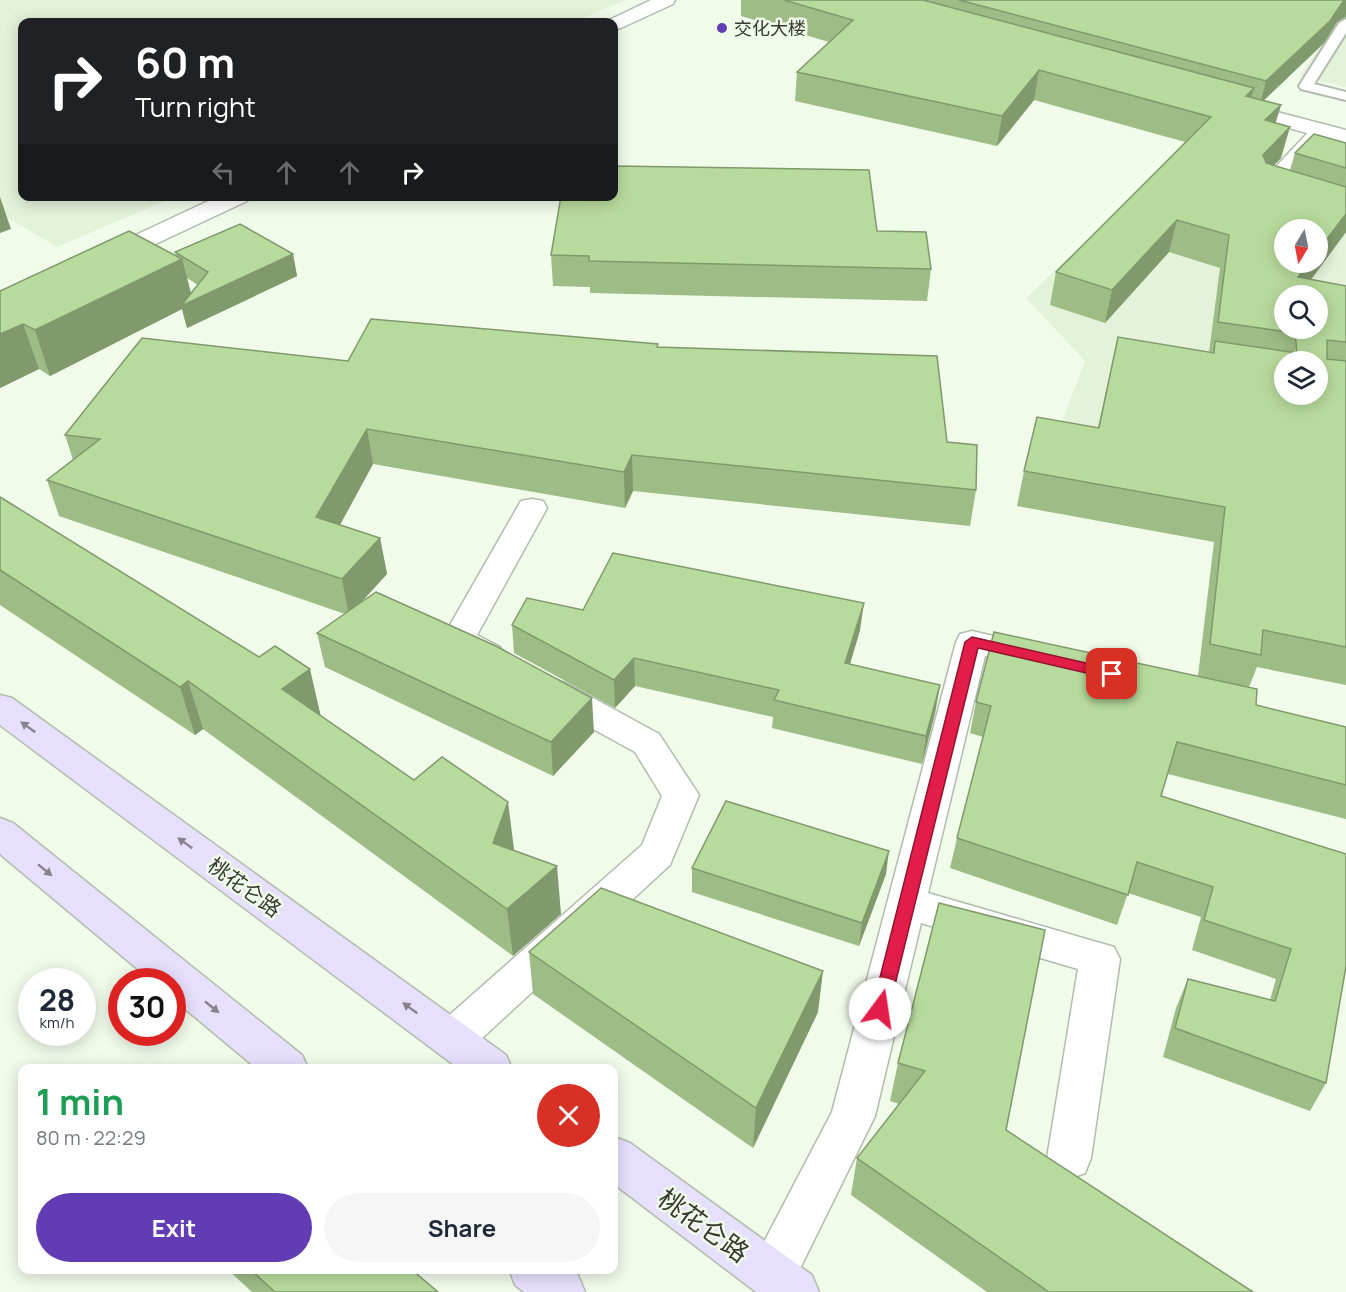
<!DOCTYPE html>
<meta charset="utf-8">
<style>
:root{--surface:#fff;--page:#f6f6f7;--text:#1f2937;--muted:#747a83;--accent:#623cb4}
body{margin:0;font-family:Manrope,"Noto Sans SC",sans-serif;background:var(--page);color:var(--text);height:100vh;display:flex;flex-direction:column;font-size:22px;white-space:nowrap}
*{box-sizing:border-box;margin:0}
p{font-size:20px;color:var(--muted)}
.icon{flex:none;width:33px;height:33px;fill:none;stroke:currentColor;stroke-width:2;stroke-linecap:round;stroke-linejoin:round}
.map{position:relative;flex:1;overflow:hidden}
.sheet{position:absolute;left:18px;top:1064px;width:600px;height:210px;display:flex;flex-direction:column;background:var(--surface);border-radius:12px;box-shadow:0 3px 15px #0003}
.sheet>*{flex:none}
.banner{position:absolute;left:18px;top:18px;width:600px;height:183px;border-radius:12px;box-shadow:0 3px 15px #0003;background:#202124;color:#fff;overflow:hidden}
.needle{width:39px;rotate:190deg}
.tools{position:absolute;left:1274px;top:219px;display:grid;gap:12px}
.tools a{display:grid;place-items:center;width:54px;height:54px;border-radius:50%;background:var(--surface);box-shadow:0 3px 15px #0003;font-size:30px}
.speed{position:absolute;left:18px;top:968px;display:flex;gap:12px;font-size:30px;font-weight:700;text-align:center}
.speed>*{display:grid;place-content:center;width:78px;height:78px;border-radius:50%;background:var(--surface);box-shadow:0 3px 15px #0003;line-height:1}
.speed small{font-size:15px;font-weight:400}
.speed .limit{border:9px solid #d22;background:#fff;color:#111}
.pin{position:absolute;display:grid;place-items:center;width:51px;height:51px;color:#fff;margin:-26px;border-radius:12px;box-shadow:0 3px 9px #0006}
.me{position:absolute;width:66px;margin:-33px;rotate:14deg;stroke-linejoin:round;filter:drop-shadow(0 0 4px #0008)}
.turn{display:flex;align-items:center;gap:21px;height:126px;padding:0 18px;font-size:27px}
.turn .icon{width:78px;height:78px;stroke-width:2.5}
.turn b{display:block;font-size:42px;line-height:51px}
.lanes{display:flex;align-items:center;height:57px;padding:0 18px;background:#0003;justify-content:center;gap:30px;direction:ltr}
.lanes .off{opacity:.35}
.round{display:grid;place-items:center;flex:none;width:63px;height:63px;border-radius:32px;background:var(--page)}
.overview{display:flex;align-items:center;justify-content:space-between;height:102px;padding:0 18px}
h1{font-size:36px;font-weight:700;line-height:45px;color:#1e9e55}
.primary-button{display:flex;gap:12px;margin-top:auto;padding:12px 18px}
.primary-button a{flex:1;height:69px;border-radius:36px;background:var(--accent);color:#fff;font-size:24px;font-weight:700;line-height:69px;text-align:center}
.primary-button a+a{background:var(--page);color:var(--text)}
.map>svg:first-child{display:block}
.built{fill:#e4f2da;fill-rule:evenodd}
.lines{fill:none;stroke-linecap:round;stroke-linejoin:round}
.service-casing{stroke:#b2bcac;stroke-width:4}
.minor-casing{stroke:#b2bcac;stroke-width:3}
.tertiary-casing{stroke:#b2bcac;stroke-width:3}
.secondary-casing{stroke:#b2bcac;stroke-width:3}
.service{fill:#fff;fill-rule:evenodd}
.minor{fill:#fff;fill-rule:evenodd}
.tertiary{fill:#fff;fill-rule:evenodd}
.secondary{fill:#e7e0fd;fill-rule:evenodd}
.wall{fill:#9dbc86;fill-rule:evenodd}
.shaded-wall{fill:#80996d}
.building{fill:#b7db9c;stroke:#80996d;stroke-width:1.5;fill-rule:evenodd}
.oneway{fill:#85848d}
.route{fill:#e11d48;stroke:#92132f;stroke-width:1.5}
.poi-dot{fill:#623cb4;stroke:#f1fbea;stroke-width:2}
.labels{text-anchor:middle;dominant-baseline:central;stroke-width:5;stroke-linejoin:round;paint-order:stroke}
.far-poi-label{font-size:18px;fill:#353932;stroke:#f1fbea;text-anchor:start}
.street-label{font-size:21px;fill:#353932;stroke:#f1fbea}
.near-street-label{font-size:26px;fill:#353932;stroke:#f1fbea}
</style>
<div class="map">
<svg width="1346" height="1292" viewBox="0 0 1346 1292">
<rect width="100%" height="100%" fill="#f1fbea"/>
<g class="built">
<path d="M 0,0 L 626,0 L 574,22 L 22,22 L 22,196 L 174,197 L 57,247 L 0,213 Z"/>
<path d="M 1346,9 L 1346,87 L 1300,76 Z"/>
<path d="M 1346,161 L 1346,485 L 1058,432 L 1085,361 L 1026,298 L 1144,186 ZM 1284,230 L 1317,230 L 1317,262 L 1284,262 ZM 1284,296 L 1317,296 L 1317,328 L 1284,328 ZM 1284,362 L 1317,362 L 1317,394 L 1284,394 Z"/>
</g>
<g class="lines">
<g class="service-casing">
<path id="service" d="M 1346,19 L 1346,33 L 1314,84 L 1346,92 L 1346,100 L 1301,89 L 1299,86 L 1339,23 Z"/>
</g>
<g class="minor-casing">
<g id="minor">
<path d="M 1322,125 L 1330,126 L 1333,131 L 1282,185 L 1346,205 L 1346,220 L 1259,193 L 1256,188 L 1314,126 Z"/>
<path d="M 532,499 L 543,501 L 547,508 L 477,635 L 500,647 L 505,655 L 500,663 C 481,669 452,656 442,639 L 517,508 L 521,501 Z"/>
<path d="M 972,631 L 1045,648 L 1050,656 L 1045,664 L 1033,668 L 985,656 L 928,893 L 1114,947 L 1120,959 L 1091,1158 L 1085,1173 L 1069,1179 L 1053,1173 L 1047,1158 L 1078,969 L 921,923 L 875,1116 L 789,1291 L 757,1292 L 749,1275 L 755,1259 L 832,1112 L 956,642 L 960,634 Z"/>
<path d="M 554,680 L 566,683 L 659,734 L 699,795 L 670,865 L 467,1052 L 452,1057 L 437,1052 L 431,1039 L 437,1026 L 642,845 L 662,796 L 635,752 L 542,701 L 537,692 L 542,683 Z"/>
</g>
</g>
<g class="tertiary-casing">
<g id="tertiary">
<path d="M 651,0 L 675,0 L 673,4 L 621,28 L 614,30 L 614,22 L 605,22 Z"/>
<path d="M 1235,101 L 1346,130 L 1346,144 L 1228,111 L 1224,107 L 1228,103 Z"/>
<path d="M 219,196 L 250,196 L 247,201 L 113,264 L 104,266 L 95,264 L 92,259 L 95,254 Z"/>
</g>
</g>
<g class="secondary-casing">
<g id="secondary">
<path d="M 0,695 L 12,698 L 506,1055 L 512,1068 L 458,1068 L 0,725 Z"/>
<path d="M 0,818 L 13,823 L 302,1055 L 308,1068 L 256,1068 L 172,998 L 172,981 L 152,981 L 0,854 Z"/>
<path d="M 614,1137 L 630,1143 L 812,1275 L 819,1292 L 756,1292 L 614,1184 Z"/>
<path d="M 509,1269 L 570,1269 L 578,1275 L 585,1292 L 524,1292 L 515,1285 Z"/>
</g>
</g>
<use href="#service" class="service"/>
<use href="#minor" class="minor"/>
<use href="#tertiary" class="tertiary"/>
<use href="#secondary" class="secondary"/>
</g>
<g class="wall">
<path d="M 741,0 L 1346,0 L 1346,18 L 1345,17 L 1337,22 L 1324,43 L 1264,100 L 1281,105 L 1275,123 L 1281,158 L 1274,165 L 1290,170 L 1295,153 L 1346,143 L 1346,232 L 1311,279 L 1346,286 L 1346,685 L 1257,667 L 1249,687 L 1256,705 L 1346,727 L 1346,819 L 1168,774 L 1161,796 L 1346,854 L 1326,1083 L 1310,1111 L 1163,1057 L 1176,1008 L 1188,979 L 1270,1000 L 1276,979 L 1192,950 L 1201,917 L 1128,893 L 1117,925 L 950,868 L 957,838 L 983,737 L 970,733 L 976,702 L 1198,676 L 1214,542 L 1017,506 L 1024,471 L 1098,427 L 1118,337 L 1209,352 L 1220,268 L 1169,252 L 1105,323 L 1050,305 L 1056,272 L 1185,142 L 1034,100 L 997,146 L 795,101 L 797,72 L 829,42 L 741,16 Z"/>
<path d="M 877,231 L 931,269 L 927,301 L 590,293 L 590,287 L 553,286 L 551,255 Z"/>
<path d="M 175,252 L 293,254 L 297,276 L 187,328 L 182,309 L 50,376 L 39,369 L 0,388 L 0,291 L 176,256 ZM 187,278 L 198,285 L 191,294 Z"/>
<path d="M 658,344 L 658,347 L 947,442 L 976,490 L 970,526 L 633,491 L 625,508 L 373,464 L 340,525 L 380,538 L 387,574 L 359,605 L 594,732 L 553,776 L 325,667 L 317,633 L 345,614 L 59,516 L 47,480 L 73,460 L 65,435 L 348,361 Z"/>
<path d="M 0,497 L 514,849 L 514,850 L 561,914 L 513,956 L 203,729 L 195,735 L 0,605 Z"/>
<path d="M 512,625 L 860,630 L 850,664 L 940,685 L 935,713 L 922,764 L 772,728 L 773,717 L 635,686 L 615,708 L 514,653 Z"/>
<path d="M 692,868 L 886,874 L 859,946 L 692,892 Z"/>
<path d="M 939,903 L 1006,1130 L 1253,1292 L 987,1292 L 851,1195 L 857,1158 L 899,1104 L 890,1101 L 898,1063 Z"/>
<path d="M 529,952 L 818,1012 L 753,1148 L 533,994 Z"/>
<path d="M 227,1269 L 411,1269 L 438,1292 L 252,1292 Z"/>
</g>
<g class="shaded-wall">
<path d="M 1344,0 L 1346,0 L 1346,13 L 1345,17 L 1337,22 L 1324,43 L 1260,104 L 1266,81 Z"/>
<path d="M 1039,70 L 1034,100 L 997,146 L 1002,116 Z"/>
<path d="M 1254,88 L 1245,119 L 1246,96 Z"/>
<path d="M 1281,105 L 1272,135 L 1265,120 Z"/>
<path d="M 1290,127 L 1281,158 L 1254,186 L 1263,155 Z"/>
<path d="M 0,197 L 11,229 L 0,233 Z"/>
<path d="M 1346,214 L 1346,232 L 1299,296 L 1298,277 L 1309,262 L 1317,262 L 1317,252 Z"/>
<path d="M 1177,220 L 1169,252 L 1105,323 L 1112,290 Z"/>
<path d="M 293,254 L 297,276 L 187,328 L 182,309 L 50,376 L 35,330 L 182,259 L 193,301 Z"/>
<path d="M 23,324 L 39,369 L 0,388 L 0,334 Z"/>
<path d="M 367,429 L 373,464 L 324,554 L 316,517 Z"/>
<path d="M 632,455 L 633,491 L 625,508 L 624,472 Z"/>
<path d="M 380,538 L 387,574 L 349,615 L 342,579 Z"/>
<path d="M 864,603 L 860,630 L 842,691 L 845,663 Z"/>
<path d="M 634,658 L 635,686 L 615,708 L 614,680 Z"/>
<path d="M 310,669 L 321,717 L 282,689 Z"/>
<path d="M 188,681 L 203,729 L 195,735 L 180,687 Z"/>
<path d="M 940,685 L 935,713 L 922,764 L 926,736 Z"/>
<path d="M 592,698 L 594,732 L 553,776 L 551,742 Z"/>
<path d="M 508,802 L 514,849 L 499,890 L 493,843 Z"/>
<path d="M 889,851 L 886,874 L 859,946 L 862,923 Z"/>
<path d="M 557,866 L 561,914 L 513,956 L 507,909 Z"/>
<path d="M 823,971 L 818,1012 L 753,1148 L 756,1108 Z"/>
</g>
<g class="building">
<path d="M 784,0 L 923,0 L 1254,88 L 1246,96 L 1281,105 L 1265,120 L 1290,127 L 1263,155 L 1266,163 L 1346,187 L 1346,214 L 1317,252 L 1317,230 L 1284,230 L 1284,262 L 1309,262 L 1298,277 L 1346,286 L 1346,342 L 1327,340 L 1327,359 L 1346,361 L 1346,647 L 1263,630 L 1261,655 L 1210,644 L 1225,507 L 1024,471 L 1037,417 L 1099,428 L 1118,337 L 1214,353 L 1215,341 L 1297,353 L 1295,333 L 1218,322 L 1229,235 L 1177,220 L 1112,290 L 1056,272 L 1211,117 L 1039,70 L 1002,116 L 797,72 L 853,20 ZM 1284,296 L 1317,296 L 1317,328 L 1284,328 ZM 1284,362 L 1317,362 L 1317,394 L 1284,394 Z"/>
<path d="M 959,0 L 1344,0 L 1330,21 L 1266,81 Z"/>
<path d="M 1314,134 L 1346,143 L 1346,168 L 1295,153 Z"/>
<path d="M 614,166 L 869,170 L 877,231 L 926,232 L 931,269 L 589,261 L 589,256 L 551,255 L 561,196 L 614,196 Z"/>
<path d="M 240,224 L 293,254 L 181,306 L 208,272 L 175,252 Z"/>
<path d="M 129,231 L 182,259 L 35,330 L 23,324 L 0,334 L 0,291 Z"/>
<path d="M 371,319 L 658,344 L 657,347 L 937,356 L 947,442 L 977,445 L 976,490 L 632,455 L 624,472 L 367,429 L 316,517 L 380,538 L 342,579 L 47,480 L 100,439 L 65,435 L 142,338 L 348,361 Z"/>
<path d="M 0,497 L 259,657 L 275,646 L 310,669 L 282,689 L 414,780 L 442,757 L 508,802 L 493,843 L 557,866 L 507,909 L 188,681 L 180,687 L 0,570 Z"/>
<path d="M 613,553 L 864,603 L 845,663 L 940,685 L 926,736 L 774,700 L 779,690 L 634,658 L 614,680 L 512,625 L 527,598 L 583,610 Z"/>
<path d="M 376,592 L 496,646 L 592,698 L 551,742 L 317,633 Z"/>
<path d="M 994,632 L 1257,689 L 1256,705 L 1346,727 L 1346,785 L 1177,742 L 1161,796 L 1346,854 L 1346,966 L 1326,1083 L 1175,1028 L 1188,979 L 1275,1001 L 1291,949 L 1204,920 L 1213,887 L 1137,862 L 1128,895 L 957,838 L 991,706 L 976,702 Z"/>
<path d="M 726,801 L 889,851 L 862,923 L 692,868 Z"/>
<path d="M 601,888 L 823,971 L 756,1108 L 529,952 Z"/>
<path d="M 939,903 L 1045,930 L 1006,1130 L 1253,1292 L 1049,1292 L 857,1158 L 925,1071 L 898,1063 Z"/>
<path d="M 250,1269 L 411,1269 L 438,1292 L 275,1292 Z"/>
</g>
<defs><path id="oneway-solid" d="M-6-.8H1V-3.2L6.5 0L1 3.2V.8H-6Z" transform="scale(1.5)"/></defs>
<g class="oneway">
<use href="#oneway-solid" transform="translate(28 727) rotate(-144)"/>
<use href="#oneway-solid" transform="translate(185 843) rotate(-144)"/>
<use href="#oneway-solid" transform="translate(45 870) rotate(39)"/>
<use href="#oneway-solid" transform="translate(212 1007) rotate(39)"/>
<use href="#oneway-solid" transform="translate(410 1008) rotate(-144)"/>
</g>
<path class="route" d="M 972,637 L 1112,669 L 1119,674 L 1112,679 L 978,648 L 889,1009 L 886,1015 L 880,1017 L 874,1015 L 872,1009 L 965,642 Z"/>
<circle class="poi-dot" cx="722" cy="28" r="6"/>
<g class="labels">
<g class="far-poi-label">
<text x="734" y="28">交化大楼</text>
</g>
<g class="street-label">
<text transform="translate(245 887) rotate(36)">桃花仑路</text>
</g>
<g class="near-street-label">
<text transform="translate(704 1225) rotate(36)">桃花仑路</text>
</g>
</g>
</svg>
<div class="tools">
<a><svg class="needle" viewBox="-14 -14 28 28"><path d="M0-13l5 13h-10z" fill="#e53935"/><path d="M0 13l5-13h-10z" fill="#747a83"/></svg></a>
<a><svg class="icon" aria-label="search" viewBox="0 0 24 24"><circle cx="10" cy="10" r="6"/><path d="M15 15l6 6"/></svg></a>
<a><svg class="icon" aria-label="layers" viewBox="0 0 24 24"><path d="M12 4l9 5-9 5-9-5zM3 14l9 5 9-5"/></svg></a>
</div>
<div class="speed"><div>28<small>km/h</small></div><div class="limit">30</div></div>
<div class="pin" style="left:1112px;top:674px;background:#d93025"><svg class="icon" aria-label="arrive" viewBox="0 0 24 24"><path d="M6 21V4h12l-3 4 3 4H6"/></svg></div>
<svg class="me" style="left:880px;top:1009px" viewBox="-20 -20 40 40"><circle r="19" fill="#fff"/><path d="M0-13L10 11 0 6-10 11z" fill="#e11d48"/></svg>
<div class="banner">
<div class="turn"><svg class="icon" aria-label="right" viewBox="0 0 24 24"><path d="M7 20v-9h11M14 6l5 5-5 5"/></svg><div><b>60 m</b>Turn right</div></div>
<div class="lanes"><svg class="icon off" aria-label="left" viewBox="0 0 24 24"><path d="M17 20v-9H6M10 6l-5 5 5 5"/></svg><svg class="icon off" aria-label="ahead" viewBox="0 0 24 24"><path d="M12 20V5M6 11l6-6 6 6"/></svg><svg class="icon off" aria-label="ahead" viewBox="0 0 24 24"><path d="M12 20V5M6 11l6-6 6 6"/></svg><svg class="icon" aria-label="right" viewBox="0 0 24 24"><path d="M7 20v-9h11M14 6l5 5-5 5"/></svg></div>
</div>
<section class="sheet">
<div class="overview"><div><h1>1 min</h1><p>80 m · 22:29</p></div><a class="round" style="background:#d93025;color:#fff"><svg class="icon" aria-label="close" viewBox="0 0 24 24"><path d="M6 6l12 12M18 6L6 18"/></svg></a></div>
<div class="primary-button"><a>Exit</a><a>Share</a></div>
</section>
</div>
